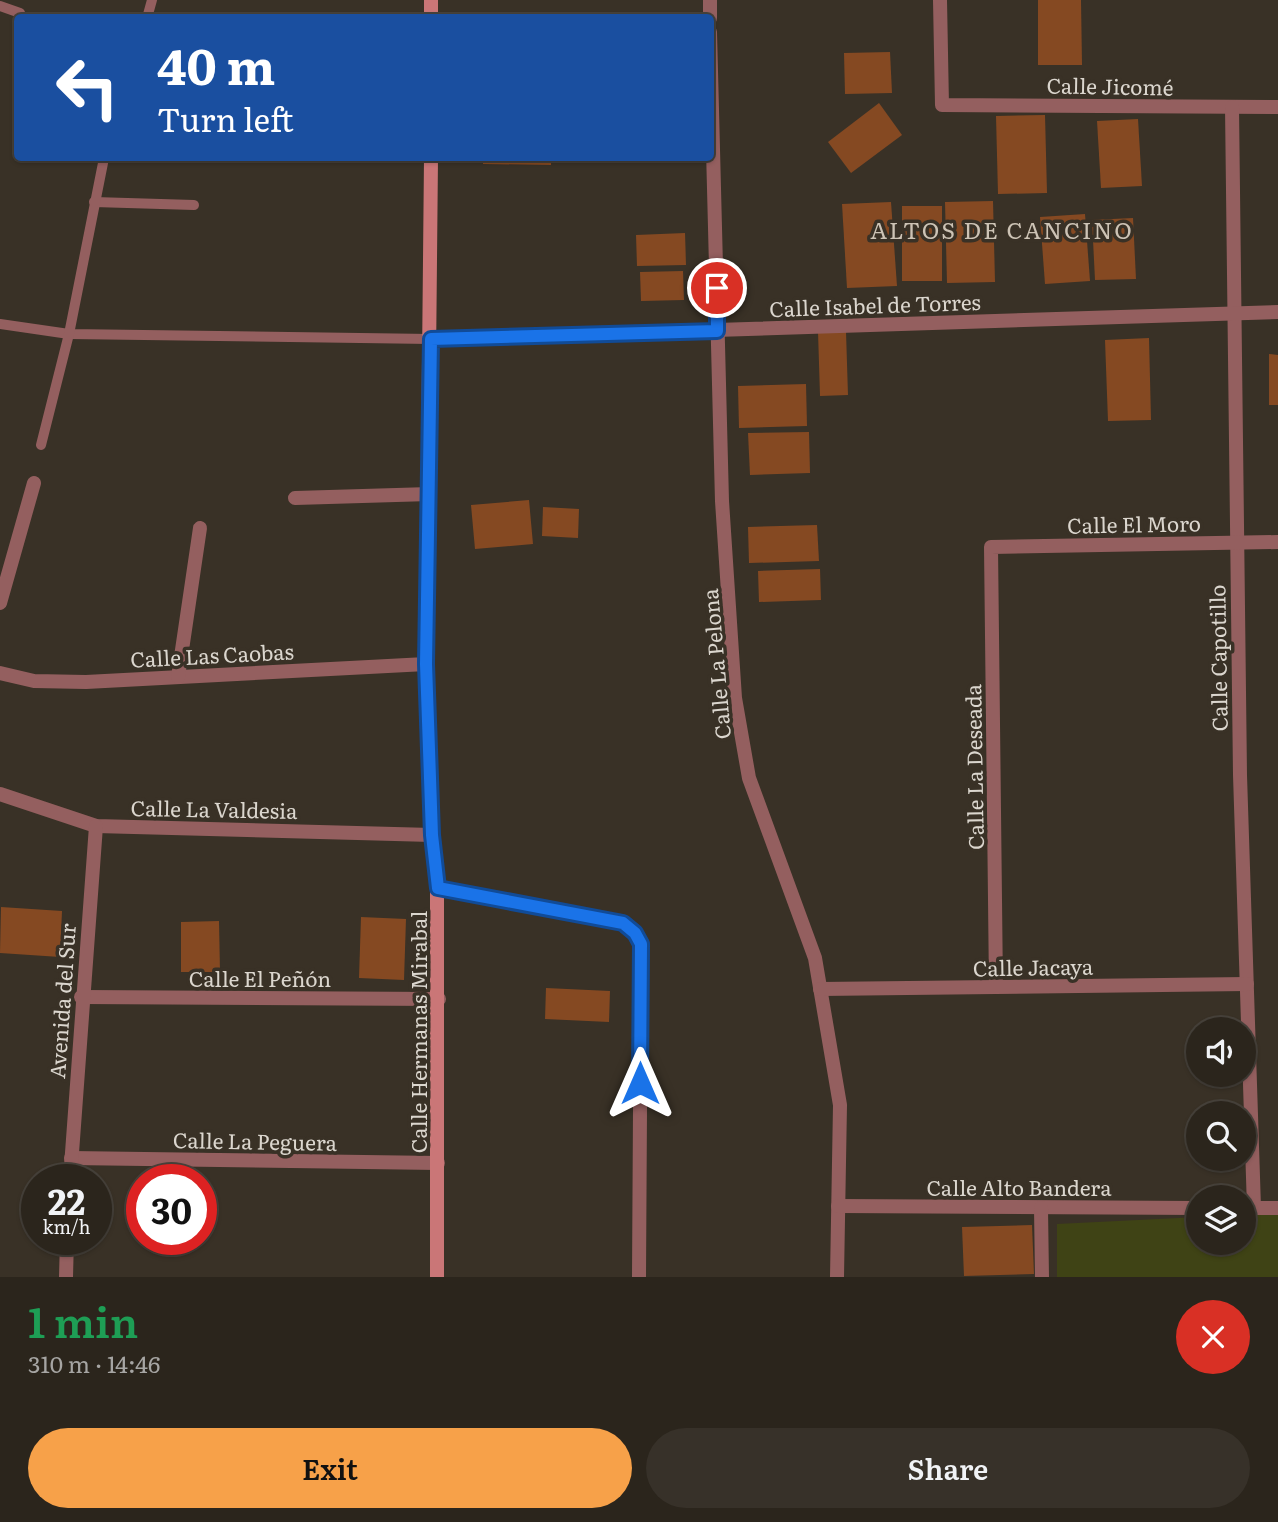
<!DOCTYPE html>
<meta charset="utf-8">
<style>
:root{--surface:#2b251c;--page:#373129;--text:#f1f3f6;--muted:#a6a5a3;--line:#47423b;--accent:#f7a149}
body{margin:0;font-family:Literata,serif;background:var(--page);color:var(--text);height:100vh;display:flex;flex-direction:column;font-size:26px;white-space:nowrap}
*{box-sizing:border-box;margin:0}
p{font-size:23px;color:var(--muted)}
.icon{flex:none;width:38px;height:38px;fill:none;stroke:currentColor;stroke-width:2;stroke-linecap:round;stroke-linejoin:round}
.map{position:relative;height:1277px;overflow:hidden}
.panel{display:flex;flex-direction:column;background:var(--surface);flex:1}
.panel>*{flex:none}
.top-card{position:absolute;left:14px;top:14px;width:700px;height:147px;border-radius:7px;box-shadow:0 2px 5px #0004,0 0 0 2px var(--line);background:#1a4fa0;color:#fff;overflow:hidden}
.buttons{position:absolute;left:1186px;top:1017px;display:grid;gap:14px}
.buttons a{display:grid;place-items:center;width:70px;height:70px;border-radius:50%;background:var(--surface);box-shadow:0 2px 5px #0004,0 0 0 2px var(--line);font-size:35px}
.speed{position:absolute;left:21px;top:1164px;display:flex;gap:14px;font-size:35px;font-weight:700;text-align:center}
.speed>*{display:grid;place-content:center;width:91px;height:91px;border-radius:50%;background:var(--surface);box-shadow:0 2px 5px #0004,0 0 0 2px var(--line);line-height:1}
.speed small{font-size:18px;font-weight:400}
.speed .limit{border:10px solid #d22;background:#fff;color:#111}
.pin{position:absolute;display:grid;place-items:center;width:60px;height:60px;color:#fff;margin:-30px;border:4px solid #fff;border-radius:50%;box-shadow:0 2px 7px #0007}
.me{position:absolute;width:77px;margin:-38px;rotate:0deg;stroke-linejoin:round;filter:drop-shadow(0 0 5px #0008)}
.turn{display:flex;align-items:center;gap:24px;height:147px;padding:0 28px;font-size:32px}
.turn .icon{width:91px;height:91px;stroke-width:2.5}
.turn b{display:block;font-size:49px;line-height:60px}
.round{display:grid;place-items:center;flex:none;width:74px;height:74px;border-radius:37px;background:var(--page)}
.overview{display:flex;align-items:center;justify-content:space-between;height:119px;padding:0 28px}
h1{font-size:42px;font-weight:600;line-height:52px;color:#1e9e55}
.cta{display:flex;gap:14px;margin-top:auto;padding:14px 28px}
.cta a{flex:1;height:80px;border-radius:42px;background:var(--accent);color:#111;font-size:28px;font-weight:600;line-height:80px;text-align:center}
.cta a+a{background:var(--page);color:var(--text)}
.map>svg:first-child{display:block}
.green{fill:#3f4315}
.building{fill:#854922}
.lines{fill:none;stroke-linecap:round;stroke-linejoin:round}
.lane{stroke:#945f5f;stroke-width:10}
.street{stroke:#945f5f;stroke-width:14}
.secondary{stroke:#ca7677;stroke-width:14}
.route-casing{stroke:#114b97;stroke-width:18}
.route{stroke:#1a73e8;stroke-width:12}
.labels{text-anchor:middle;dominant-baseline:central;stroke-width:7;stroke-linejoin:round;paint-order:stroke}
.street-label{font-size:21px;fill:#dbd6ce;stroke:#393126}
.neighbourhood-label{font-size:23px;letter-spacing:2px;fill:#cdc3b5;stroke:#393126}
</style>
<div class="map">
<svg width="1278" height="1277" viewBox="0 0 1278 1277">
<rect width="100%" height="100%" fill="#393126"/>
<path class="green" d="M 1278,1214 L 1278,1277 L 1057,1277 L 1057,1224 L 1199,1217 L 1199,1242 L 1244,1242 L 1244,1215 Z"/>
<g class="building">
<path d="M 1038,0 L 1081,0 L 1082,65 L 1038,65 Z"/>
<path d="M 890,52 L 892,93 L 845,94 L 844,53 Z"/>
<path d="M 879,103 L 902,135 L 851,173 L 828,142 Z"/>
<path d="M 1045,115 L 1047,193 L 998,194 L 996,116 Z"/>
<path d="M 1138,119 L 1142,186 L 1101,188 L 1097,121 Z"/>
<path d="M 483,158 L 551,158 L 551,165 L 483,164 Z"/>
<path d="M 993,201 L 995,282 L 947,283 L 945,202 Z"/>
<path d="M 891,202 L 897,286 L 847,288 L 842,204 Z"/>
<rect x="902" y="206" width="40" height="75"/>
<path d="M 1085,214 L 1090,281 L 1045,284 L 1040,217 Z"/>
<path d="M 1133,218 L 1136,279 L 1095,280 L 1092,220 Z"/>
<path d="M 685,233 L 686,265 L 637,266 L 636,235 Z"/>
<path d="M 683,271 L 684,300 L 641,301 L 640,272 Z"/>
<path d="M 818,332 L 846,332 L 848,395 L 820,396 Z"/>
<path d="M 1149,338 L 1151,420 L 1108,421 L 1105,340 Z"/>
<path d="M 1269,354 L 1278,355 L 1278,405 L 1269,405 Z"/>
<path d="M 806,384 L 807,426 L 739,428 L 738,386 Z"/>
<path d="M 809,432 L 810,473 L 750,475 L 748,433 Z"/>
<path d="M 529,500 L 533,544 L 475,549 L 471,505 Z"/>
<path d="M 543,507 L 579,509 L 578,538 L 542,536 Z"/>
<path d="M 817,525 L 819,561 L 749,563 L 748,527 Z"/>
<path d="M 820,569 L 821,600 L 759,602 L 758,571 Z"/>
<path d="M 1,907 L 62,911 L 60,957 L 0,953 Z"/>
<path d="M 361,917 L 406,919 L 404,980 L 359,978 Z"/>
<path d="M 219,921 L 220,972 L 181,972 L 181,922 Z"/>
<path d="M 546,988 L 610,991 L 609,1022 L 545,1019 Z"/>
<path d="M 1032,1225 L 1034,1274 L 964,1276 L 962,1227 Z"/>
</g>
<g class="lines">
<g class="lane">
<path d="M 0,6 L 20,13"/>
<path d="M 147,18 L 152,0"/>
<path d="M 94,202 L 194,205"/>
<path d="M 0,324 L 69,334 L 431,339"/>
<path d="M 41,445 L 69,334 L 104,158"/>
</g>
<g class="street">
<path d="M 710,0 L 710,18"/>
<path d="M 940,0 L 942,105 L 1278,107"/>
<path d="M 710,32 L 722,501 L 735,698 L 749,778 L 815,958 L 840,1105 L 837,1277"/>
<path d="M 1232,107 L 1240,775 L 1254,1208"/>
<path d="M 431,339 L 1278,312"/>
<path d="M 295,498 L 430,494"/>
<path d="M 0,603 L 34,483"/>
<path d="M 0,673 L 34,681 L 86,682 L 426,664"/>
<path d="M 178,677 L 200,528"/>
<path d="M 0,794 L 96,826 L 432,835"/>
<path d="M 437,888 L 623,923 L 635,933 L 641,944 L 639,1277"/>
<path d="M 996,987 L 991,547 L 1278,542"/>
<path d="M 820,989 L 1247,984"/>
<path d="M 81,997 L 439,999"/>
<path d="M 71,1158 L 438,1163"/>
<path d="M 70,1180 L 96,826"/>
<path d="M 838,1206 L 1199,1208"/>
<path d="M 1041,1208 L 1042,1277"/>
<path d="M 1244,1208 L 1278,1208"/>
<path d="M 66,1277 L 67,1239"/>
</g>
<g class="secondary">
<path d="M 431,18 L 431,0"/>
<path d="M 431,158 L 426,664 L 432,835 L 437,888 L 437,1277"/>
</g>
</g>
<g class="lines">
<g class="route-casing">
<path id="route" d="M 640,1083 L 641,944 L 635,933 L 623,923 L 438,888 L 432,835 L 426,664 L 431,339 L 717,331 L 717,288"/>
</g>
<use href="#route" class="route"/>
</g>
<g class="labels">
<g class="street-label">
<text transform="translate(1110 85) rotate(1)">Calle Jicomé</text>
<text transform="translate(875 304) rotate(-2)">Calle Isabel de Torres</text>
<text transform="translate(1134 523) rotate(-1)">Calle El Moro</text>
<text transform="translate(212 654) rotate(-3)">Calle Las Caobas</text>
<text transform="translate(1217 658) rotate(-91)">Calle Capotillo</text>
<text transform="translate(715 664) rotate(-95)">Calle La Pelona</text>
<text transform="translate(973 767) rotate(-91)">Calle La Deseada</text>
<text transform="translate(214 808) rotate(1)">Calle La Valdesia</text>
<text transform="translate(1033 966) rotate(-1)">Calle Jacaya</text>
<text x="260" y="977">Calle El Peñón</text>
<text transform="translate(61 1001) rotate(-86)">Avenida del Sur</text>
<text transform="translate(417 1032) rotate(-90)">Calle Hermanas Mirabal</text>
<text transform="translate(255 1140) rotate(1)">Calle La Peguera</text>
<text x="1019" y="1186">Calle Alto Bandera</text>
</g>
<g class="neighbourhood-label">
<text x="1002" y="229">ALTOS DE CANCINO</text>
</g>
</g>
</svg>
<div class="buttons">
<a><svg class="icon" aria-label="sound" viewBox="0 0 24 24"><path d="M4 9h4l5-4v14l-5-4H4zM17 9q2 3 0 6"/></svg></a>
<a><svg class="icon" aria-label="search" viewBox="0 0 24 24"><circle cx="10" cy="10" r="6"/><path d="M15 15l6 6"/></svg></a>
<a><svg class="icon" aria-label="layers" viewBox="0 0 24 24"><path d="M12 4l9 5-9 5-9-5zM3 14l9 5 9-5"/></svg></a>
</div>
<div class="speed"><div>22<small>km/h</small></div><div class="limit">30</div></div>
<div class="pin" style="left:717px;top:288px;background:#d93025"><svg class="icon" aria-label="arrive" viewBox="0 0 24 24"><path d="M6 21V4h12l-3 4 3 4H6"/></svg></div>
<svg class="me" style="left:640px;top:1083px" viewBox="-20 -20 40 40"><path d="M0-17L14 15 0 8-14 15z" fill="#1a73e8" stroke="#fff" stroke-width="4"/></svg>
<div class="top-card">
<div class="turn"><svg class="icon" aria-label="left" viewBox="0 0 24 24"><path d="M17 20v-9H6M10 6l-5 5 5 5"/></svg><div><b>40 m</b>Turn left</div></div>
</div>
</div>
<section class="panel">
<div class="overview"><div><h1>1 min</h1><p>310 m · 14:46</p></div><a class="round" style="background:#d93025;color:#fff"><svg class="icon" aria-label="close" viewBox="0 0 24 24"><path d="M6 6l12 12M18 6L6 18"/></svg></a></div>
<div class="cta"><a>Exit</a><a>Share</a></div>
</section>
